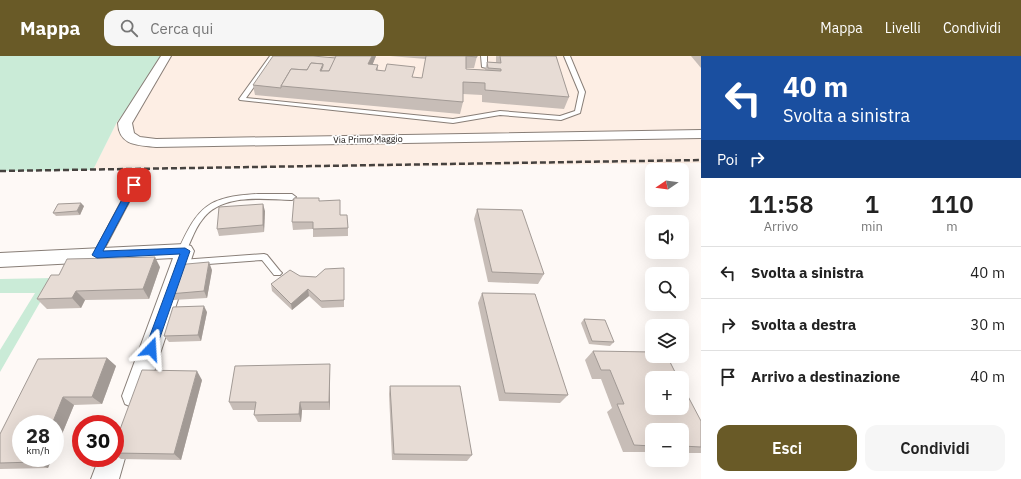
<!DOCTYPE html>
<html lang="it">
<meta charset="utf-8">
<style>
:root{--surface:#fff;--page:#f6f6f6;--text:#222;--muted:#767676;--line:#e0e0e0;--accent:#695a27}
body{margin:0;font-family:"IBM Plex Sans",sans-serif;background:var(--page);color:var(--text);height:100vh;display:flex;flex-direction:column;font-size:15px;white-space:nowrap}
*{box-sizing:border-box;margin:0}
p{font-size:13px;color:var(--muted)}
.icon{flex:none;width:22px;height:22px;fill:none;stroke:currentColor;stroke-width:2;stroke-linecap:round;stroke-linejoin:round}
.map{position:relative;flex:1;overflow:hidden}
.drawer{display:flex;flex-direction:column;background:var(--surface);width:320px}
.drawer>*{flex:none}
.hud{background:#1a4fa0;color:#fff;overflow:hidden}
.needle{width:26px;rotate:257deg}
.fabs{position:absolute;left:645px;top:107px;display:grid;gap:8px}
.fabs a{display:grid;place-items:center;width:44px;height:44px;border-radius:8px;background:var(--surface);box-shadow:0 4px 16px #0002;font-size:20px}
.speed{position:absolute;left:12px;top:359px;display:flex;gap:8px;font-size:20px;font-weight:700;text-align:center}
.speed>*{display:grid;place-content:center;width:52px;height:52px;border-radius:50%;background:var(--surface);box-shadow:0 4px 16px #0002;line-height:1}
.speed small{font-size:10px;font-weight:400}
.speed .limit{border:6px solid #d22;background:#fff;color:#111}
.pin{position:absolute;display:grid;place-items:center;width:34px;height:34px;color:#fff;margin:-17px;border-radius:8px;box-shadow:0 2px 6px #0006}
.me{position:absolute;width:44px;margin:-22px;rotate:20deg;stroke-linejoin:round;filter:drop-shadow(0 0 3px #0008)}
.turn{display:flex;align-items:center;gap:14px;height:84px;padding:0 16px;font-size:18px}
.turn .icon{width:52px;height:52px;stroke-width:2.5}
.turn b{display:block;font-size:28px;line-height:34px}
.then{display:flex;align-items:center;height:38px;padding:0 16px;background:#0003;gap:8px;font-size:15px}
.eta{display:flex;justify-content:space-evenly;align-items:center;height:68px;text-align:center}
.eta b{font-size:24px;font-weight:600;line-height:28px}
.cta{display:flex;gap:8px;margin-top:auto;padding:8px 16px}
.cta a{flex:1;height:46px;border-radius:12px;background:var(--accent);color:#fff;font-size:16px;font-weight:600;line-height:46px;text-align:center}
.cta a+a{background:var(--page);color:var(--text)}
ul{padding:0;list-style:none}
li{display:flex;align-items:center;gap:12px;height:52px;padding:0 16px;border-top:1px solid var(--line)}
li div{flex:1}
li b{display:block;font-size:15px}
li em{font-style:normal}
header{display:flex;align-items:center;gap:24px;box-sizing:border-box;height:56px;padding:0 20px;background:var(--accent);color:#fff}
header strong{font-size:19px}
nav{display:flex;gap:22px;margin-inline-start:auto;font-size:14px}
.search{width:280px;height:36px;background:var(--page);display:flex;align-items:center;gap:10px;box-sizing:border-box;padding:0 14px;border-radius:12px;color:var(--muted);font-size:15px}
main{display:flex;flex:1;min-height:0}
.map>svg:first-child{display:block}
.built{fill:#fdeee4}
.green{fill:#caebd7}
.lines{fill:none;stroke-linecap:round;stroke-linejoin:round}
.service-casing{stroke:#887e77;stroke-width:2}
.minor-casing{stroke:#887e77;stroke-width:2}
.service{fill:#fff;fill-rule:evenodd}
.minor{fill:#fff;fill-rule:evenodd}
.rail{stroke:#46423f;stroke-width:2.5;stroke-dasharray:6 3;stroke-linecap:butt}
.wall{fill:#c7bdb7}
.shaded-wall{fill:#a29a95}
.building{fill:#e7dcd5;stroke:#a29a95}
.route{fill:#1a73e8;stroke:#114b97}
.labels{text-anchor:middle;dominant-baseline:central;stroke-width:3.5;stroke-linejoin:round;paint-order:stroke}
.far-street-label{font-size:9px;fill:#130f0c;stroke:#fff}
</style>
<header>
<strong>Mappa</strong>
<div class="search"><svg class="icon" aria-label="search" viewBox="0 0 24 24"><circle cx="10" cy="10" r="6"/><path d="M15 15l6 6"/></svg>Cerca qui</div>
<nav><a>Mappa</a><a>Livelli</a><a>Condividi</a></nav>
</header>
<main>
<div class="map">
<svg width="701" height="423" viewBox="0 0 701 423">
<rect width="100%" height="100%" fill="#fef9f6"/>
<path class="built" d="M 166,0 L 701,0 L 701,107 L 93,114 L 117,66 Z"/>
<g class="green">
<path d="M 0,0 L 166,0 L 117,66 L 93,114 L 0,115 Z"/>
<path d="M 54,222 L 0,316 L 0,294 L 35,237 L 0,237 L 0,223 Z"/>
</g>
<g class="lines">
<g class="service-casing">
<g id="service">
<path d="M 270,0 L 276,0 L 246,42 L 453,63 L 500,55 L 560,60 L 575,55 L 579,36 L 564,0 L 570,0 L 585,36 L 580,57 L 561,64 L 500,59 L 453,67 L 240,44 L 239,43 Z"/>
<path d="M 481,0 L 487,0 L 487,12 L 482,11 Z"/>
<path d="M 131,127 L 134,127 L 138,129 L 100,201 L 94,201 L 93,199 Z"/>
<path d="M 258,138 L 292,138 L 296,141 L 292,144 C 263,143 221,137 202,164 C 194,174 191,186 185,197 L 179,197 L 178,195 C 198,150 208,141 258,138 Z"/>
<path d="M 264,198 L 267,199 L 280,215 L 282,217 L 280,219 L 274,219 L 262,204 L 181,210 L 177,207 L 181,204 Z"/>
</g>
</g>
<g class="minor-casing">
<g id="minor">
<path d="M 161,0 L 171,0 L 132,67 L 134,77 L 140,81 L 156,83 L 701,74 L 701,82 L 156,91 C 138,89 119,90 118,67 Z"/>
<path d="M 185,188 L 191,190 L 194,195 L 146,340 L 143,348 L 134,352 L 125,348 L 122,340 L 173,202 L 0,211 L 0,197 Z"/>
<path d="M 115,390 L 121,393 L 125,402 L 119,423 L 91,423 L 99,402 L 115,402 Z"/>
</g>
</g>
<use href="#service" class="service"/>
<use href="#minor" class="minor"/>
<path class="rail" d="M 0,115 L 701,104"/>
</g>
<g class="wall">
<path d="M 328,0 L 376,0 L 372,9 L 378,9 L 378,14 L 414,22 L 422,22 L 426,3 L 390,0 L 477,0 L 474,12 L 466,12 L 466,13 L 485,14 L 487,6 L 496,6 L 496,0 L 556,0 L 569,41 L 564,53 L 482,46 L 482,39 L 463,38 L 463,46 L 460,58 L 255,39 L 253,29 L 336,2 L 336,1 Z"/>
<path d="M 691,0 L 701,0 L 701,12 Z"/>
<path d="M 319,145 L 340,159 L 348,172 L 348,180 L 313,181 L 313,173 L 293,174 L 292,166 Z"/>
<path d="M 84,150 L 80,159 L 56,160 L 53,157 Z"/>
<path d="M 477,153 L 544,218 L 538,228 L 488,226 L 474,163 Z"/>
<path d="M 265,155 L 264,176 L 219,180 L 217,173 Z"/>
<path d="M 160,211 L 149,243 L 85,244 L 81,252 L 47,253 L 37,243 L 59,219 Z"/>
<path d="M 344,212 L 344,251 L 322,252 L 309,240 L 292,254 L 272,235 L 271,228 L 300,220 L 316,221 Z"/>
<path d="M 212,214 L 207,242 L 173,244 L 169,238 Z"/>
<path d="M 482,237 L 568,339 L 560,347 L 499,345 L 478,247 Z"/>
<path d="M 207,256 L 201,285 L 169,286 L 164,280 Z"/>
<path d="M 584,263 L 614,286 L 610,290 L 589,288 L 581,267 Z"/>
<path d="M 593,295 L 701,365 L 701,397 L 682,397 L 682,374 L 652,374 L 652,396 L 623,396 L 607,356 L 612,352 L 601,323 L 592,323 L 585,304 Z"/>
<path d="M 107,302 L 116,310 L 102,348 L 74,349 L 55,395 L 55,368 L 52,402 L 48,412 L 0,413 L 0,378 Z"/>
<path d="M 330,317 L 330,354 L 302,354 L 301,366 L 258,366 L 254,359 L 255,354 L 233,354 L 229,346 Z"/>
<path d="M 202,324 L 181,404 L 121,403 L 115,399 L 115,387 Z"/>
<path d="M 390,330 L 472,399 L 467,405 L 392,404 L 389,338 Z"/>
</g>
<g class="shaded-wall">
<path d="M 372,0 L 376,0 L 368,20 L 368,8 Z"/>
<path d="M 81,147 L 84,150 L 80,159 L 77,155 Z"/>
<path d="M 263,148 L 265,155 L 264,176 L 263,169 Z"/>
<path d="M 155,201 L 160,211 L 149,243 L 143,233 Z"/>
<path d="M 209,206 L 212,214 L 207,242 L 204,235 Z"/>
<path d="M 308,233 L 309,240 L 292,254 L 291,248 Z"/>
<path d="M 76,235 L 85,244 L 81,252 L 72,242 Z"/>
<path d="M 204,250 L 207,256 L 201,285 L 198,279 Z"/>
<path d="M 107,302 L 116,310 L 102,348 L 92,341 Z"/>
<path d="M 330,308 L 330,354 L 329,346 Z"/>
<path d="M 197,315 L 202,324 L 181,404 L 174,398 Z"/>
<path d="M 63,341 L 74,349 L 55,395 L 55,368 L 52,368 Z"/>
<path d="M 300,346 L 302,354 L 301,366 L 299,358 Z"/>
<path d="M 37,402 L 52,402 L 48,412 L 35,406 Z"/>
</g>
<g class="building">
<path d="M 273,0 L 313,0 L 336,2 L 329,15 L 321,15 L 323,10 L 323,8 L 311,7 L 307,14 L 291,13 L 281,30 L 281,32 L 253,29 Z"/>
<path d="M 336,0 L 372,0 L 368,8 L 378,9 L 376,14 L 385,15 L 387,8 L 415,11 L 412,21 L 422,22 L 426,0 L 477,0 L 477,1 L 466,0 L 466,13 L 501,15 L 501,13 L 488,12 L 487,6 L 501,7 L 500,0 L 556,0 L 569,41 L 485,34 L 485,27 L 463,26 L 463,46 L 281,30 L 291,13 L 307,14 L 311,7 L 323,8 L 320,15 L 329,15 Z"/>
<path d="M 294,142 L 319,142 L 319,145 L 340,144 L 340,159 L 347,159 L 348,172 L 313,173 L 313,166 L 292,166 Z"/>
<path d="M 81,147 L 77,155 L 53,157 L 58,148 Z"/>
<path d="M 263,148 L 263,169 L 217,173 L 219,151 Z"/>
<path d="M 477,153 L 522,154 L 544,218 L 492,216 Z"/>
<path d="M 155,201 L 143,233 L 76,235 L 72,242 L 37,243 L 51,219 L 59,219 L 67,203 Z"/>
<path d="M 209,206 L 204,235 L 169,238 L 176,209 Z"/>
<path d="M 344,212 L 344,244 L 321,245 L 308,233 L 291,248 L 271,228 L 290,214 L 300,220 L 316,221 L 325,213 Z"/>
<path d="M 482,237 L 535,238 L 568,339 L 505,337 Z"/>
<path d="M 204,250 L 198,279 L 164,280 L 173,251 Z"/>
<path d="M 584,263 L 605,264 L 614,286 L 592,285 Z"/>
<path d="M 593,295 L 652,296 L 652,300 L 667,300 L 678,322 L 652,322 L 652,352 L 682,352 L 682,329 L 701,365 L 701,391 L 682,390 L 682,374 L 652,374 L 652,390 L 634,389 L 617,348 L 624,348 L 610,314 L 601,314 Z"/>
<path d="M 107,302 L 92,341 L 63,341 L 52,368 L 21,368 L 21,402 L 37,402 L 35,406 L 0,407 L 0,378 L 38,303 Z"/>
<path d="M 330,308 L 329,346 L 300,346 L 299,358 L 254,359 L 256,346 L 229,346 L 235,310 Z"/>
<path d="M 142,314 L 197,315 L 174,398 L 115,397 L 115,387 Z"/>
<path d="M 390,330 L 460,330 L 472,399 L 394,398 Z"/>
</g>
<path class="route" d="M 134,126 L 138,129 L 103,195 L 185,192 L 190,195 L 156,293 L 154,297 L 151,298 L 147,297 L 145,293 L 180,198 L 97,202 L 92,199 L 130,129 Z"/>
<g class="labels">
<g class="far-street-label">
<text transform="translate(368 83) rotate(-1)">Via Primo Maggio</text>
</g>
</g>
</svg>
<div class="fabs">
<a><svg class="needle" viewBox="-14 -14 28 28"><path d="M0-13l5 13h-10z" fill="#e53935"/><path d="M0 13l5-13h-10z" fill="#767676"/></svg></a>
<a><svg class="icon" aria-label="sound" viewBox="0 0 24 24"><path d="M4 9h4l5-4v14l-5-4H4zM17 9q2 3 0 6"/></svg></a>
<a><svg class="icon" aria-label="search" viewBox="0 0 24 24"><circle cx="10" cy="10" r="6"/><path d="M15 15l6 6"/></svg></a>
<a><svg class="icon" aria-label="layers" viewBox="0 0 24 24"><path d="M12 4l9 5-9 5-9-5zM3 14l9 5 9-5"/></svg></a>
<a>+</a>
<a>−</a>
</div>
<div class="speed"><div>28<small>km/h</small></div><div class="limit">30</div></div>
<div class="pin" style="left:134px;top:129px;background:#d93025"><svg class="icon" aria-label="arrive" viewBox="0 0 24 24"><path d="M6 21V4h12l-3 4 3 4H6"/></svg></div>
<svg class="me" style="left:151px;top:293px" viewBox="-20 -20 40 40"><path d="M0-17L14 15 0 8-14 15z" fill="#1a73e8" stroke="#fff" stroke-width="4"/></svg>
</div>
<section class="drawer">
<div class="hud">
<div class="turn"><svg class="icon" aria-label="left" viewBox="0 0 24 24"><path d="M17 20v-9H6M10 6l-5 5 5 5"/></svg><div><b>40 m</b>Svolta a sinistra</div></div>
<div class="then">Poi<svg class="icon" aria-label="right" viewBox="0 0 24 24"><path d="M7 20v-9h11M14 6l5 5-5 5"/></svg></div>
</div>
<div class="eta">
<div><b>11:58</b><p>Arrivo</p></div>
<div><b>1</b><p>min</p></div>
<div><b>110</b><p>m</p></div>
</div>
<ul>
<li><svg class="icon" aria-label="left" viewBox="0 0 24 24"><path d="M17 20v-9H6M10 6l-5 5 5 5"/></svg><div><b>Svolta a sinistra</b></div><em>40 m</em></li>
<li><svg class="icon" aria-label="right" viewBox="0 0 24 24"><path d="M7 20v-9h11M14 6l5 5-5 5"/></svg><div><b>Svolta a destra</b></div><em>30 m</em></li>
<li><svg class="icon" aria-label="arrive" viewBox="0 0 24 24"><path d="M6 21V4h12l-3 4 3 4H6"/></svg><div><b>Arrivo a destinazione</b></div><em>40 m</em></li>
</ul>
<div class="cta"><a>Esci</a><a>Condividi</a></div>
</section>
</main>
